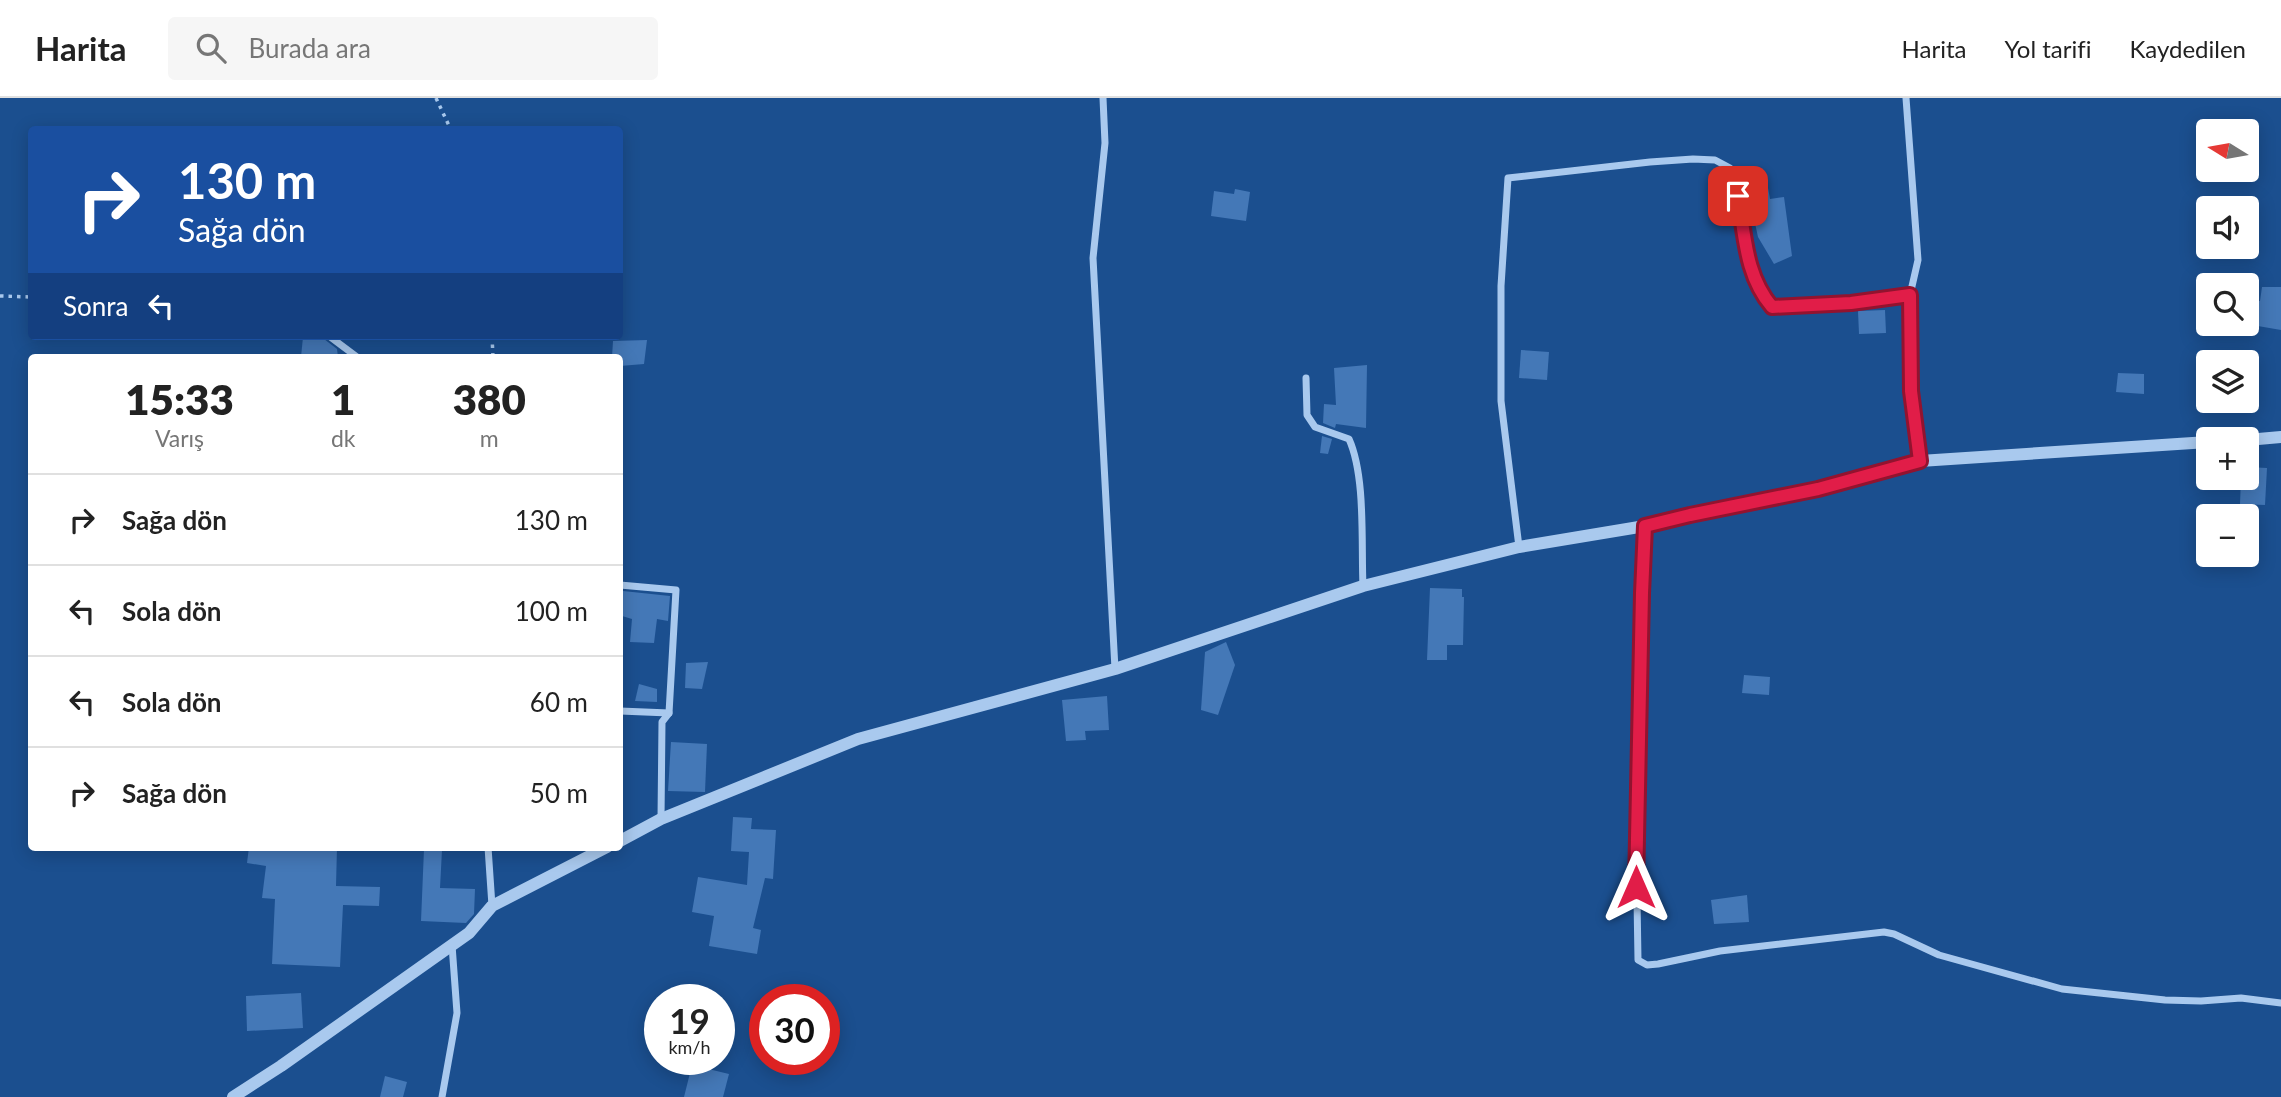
<!DOCTYPE html>
<html lang="tr">
<meta charset="utf-8">
<style>
:root{--surface:#fff;--page:#f6f6f6;--text:#222;--muted:#767676;--line:#e0e0e0}
body{margin:0;font-family:Lato,sans-serif;background:var(--page);color:var(--text);height:100vh;display:flex;flex-direction:column;font-size:26px;white-space:nowrap}
*{box-sizing:border-box;margin:0}
p{font-size:23px;color:var(--muted)}
.icon{flex:none;width:38px;height:38px;fill:none;stroke:currentColor;stroke-width:2;stroke-linecap:round;stroke-linejoin:round}
.map{position:relative;flex:1;overflow:hidden}
.side{position:absolute;left:28px;top:256px;width:595px;height:497px;display:flex;flex-direction:column;background:var(--surface);border-radius:7px;box-shadow:0 4px 18px #0003}
.side>*{flex:none}
.hud{position:absolute;left:28px;top:28px;width:595px;height:214px;border-radius:7px;box-shadow:0 4px 18px #0003;background:#1a4fa0;color:#fff;overflow:hidden}
.needle{width:46px;rotate:281deg}
.buttons{position:absolute;left:2196px;top:21px;display:grid;gap:14px}
.buttons a{display:grid;place-items:center;width:63px;height:63px;border-radius:7px;background:var(--surface);box-shadow:0 4px 18px #0003;font-size:35px}
.speed{position:absolute;left:644px;top:886px;display:flex;gap:14px;font-size:35px;font-weight:700;text-align:center}
.speed>*{display:grid;place-content:center;width:91px;height:91px;border-radius:50%;background:var(--surface);box-shadow:0 4px 18px #0003;line-height:1}
.speed small{font-size:18px;font-weight:400}
.speed .limit{border:10px solid #d22;background:#fff;color:#111}
.pin{position:absolute;display:grid;place-items:center;width:60px;height:60px;color:#fff;margin:-30px;border-radius:14px;box-shadow:0 4px 10px #0006}
.me{position:absolute;width:77px;margin:-38px;rotate:0deg;stroke-linejoin:round;filter:drop-shadow(0 0 5px #0008)}
.turn{display:flex;align-items:center;gap:24px;height:147px;padding:0 35px;font-size:32px}
.turn .icon{width:91px;height:91px;stroke-width:2.5}
.turn b{display:block;font-size:49px;line-height:60px}
.then{display:flex;align-items:center;height:66px;padding:0 35px;background:#0003;gap:14px;font-size:26px}
.eta{display:flex;justify-content:space-evenly;align-items:center;height:119px;text-align:center}
.eta b{font-size:42px;font-weight:800;line-height:49px}
ul{padding:0;list-style:none}
li{display:flex;align-items:center;gap:21px;height:91px;padding:0 35px;border-top:2px solid var(--line)}
li div{flex:1}
li b{display:block;font-size:26px}
li em{font-style:normal}
header{display:flex;align-items:center;gap:42px;box-sizing:border-box;height:98px;padding:0 35px;background:var(--surface);border-bottom:2px solid var(--line)}
header strong{font-size:33px}
nav{display:flex;gap:38px;margin-inline-start:auto;font-size:24px}
.search{width:490px;height:63px;background:var(--page);display:flex;align-items:center;gap:18px;box-sizing:border-box;padding:0 24px;border-radius:7px;color:var(--muted);font-size:26px}
.map>svg:first-child{display:block}
.building{fill:#4478b7}
.lines{fill:none;stroke-linecap:round;stroke-linejoin:round}
.path{stroke:#a9c9ee;stroke-width:3.5;stroke-dasharray:3.5 5;stroke-linecap:butt}
.minor{stroke:#a9c9ee;stroke-width:7}
.tertiary{stroke:#a9c9ee;stroke-width:12}
.route-casing{stroke:#92132f;stroke-width:18}
.route{stroke:#e11d48;stroke-width:12}
</style>
<header>
<strong>Harita</strong>
<div class="search"><svg class="icon" aria-label="search" viewBox="0 0 24 24"><circle cx="10" cy="10" r="6"/><path d="M15 15l6 6"/></svg>Burada ara</div>
<nav><a>Harita</a><a>Yol tarifi</a><a>Kaydedilen</a></nav>
</header>
<div class="map">
<svg width="2281" height="999" viewBox="0 0 2281 999">
<rect width="100%" height="100%" fill="#1b4f8f"/>
<g class="building">
<path d="M 1768,90 L 1770,101 L 1784,99 L 1792,158 L 1774,166 L 1758,139 L 1748,93 Z"/>
<path d="M 1235,91 L 1250,94 L 1246,123 L 1211,118 L 1214,93 L 1234,96 Z"/>
<path d="M 2262,189 L 2281,189 L 2281,232 L 2252,227 L 2254,202 L 2260,203 Z"/>
<path d="M 1885,212 L 1886,235 L 1859,236 L 1858,213 Z"/>
<path d="M 303,239 L 324,241 L 337,251 L 338,259 L 301,259 Z"/>
<path d="M 647,242 L 644,266 L 620,268 L 620,259 L 612,259 L 613,243 Z"/>
<path d="M 1521,252 L 1549,254 L 1547,282 L 1519,280 Z"/>
<path d="M 1367,267 L 1366,330 L 1336,326 L 1335,330 L 1323,325 L 1324,306 L 1336,307 L 1334,270 Z"/>
<path d="M 2118,275 L 2144,276 L 2144,296 L 2116,294 Z"/>
<path d="M 1322,338 L 1332,341 L 1328,356 L 1320,355 Z"/>
<path d="M 2247,369 L 2267,370 L 2265,407 L 2240,406 L 2241,380 L 2247,380 Z"/>
<path d="M 1430,490 L 1462,491 L 1462,499 L 1464,499 L 1463,547 L 1447,547 L 1447,562 L 1427,562 Z"/>
<path d="M 623,493 L 670,498 L 668,523 L 657,521 L 654,545 L 630,544 L 632,521 L 622,518 Z"/>
<path d="M 1226,544 L 1235,567 L 1218,617 L 1201,612 L 1205,554 Z"/>
<path d="M 708,564 L 702,591 L 685,590 L 686,565 Z"/>
<path d="M 1744,577 L 1770,579 L 1769,597 L 1742,595 Z"/>
<path d="M 639,586 L 657,591 L 657,604 L 635,603 Z"/>
<path d="M 1107,598 L 1109,632 L 1085,633 L 1086,642 L 1066,643 L 1062,602 Z"/>
<path d="M 671,644 L 707,646 L 705,694 L 668,693 Z"/>
<path d="M 733,719 L 752,720 L 751,731 L 776,732 L 773,781 L 765,780 L 753,830 L 761,832 L 757,856 L 709,848 L 714,818 L 692,814 L 698,779 L 747,787 L 749,754 L 731,753 Z"/>
<path d="M 249,749 L 337,749 L 336,788 L 380,789 L 379,808 L 343,807 L 340,869 L 272,866 L 275,801 L 262,800 L 266,768 L 247,765 Z"/>
<path d="M 424,751 L 442,752 L 440,790 L 475,791 L 474,816 L 466,825 L 421,823 Z"/>
<path d="M 1747,797 L 1749,824 L 1714,826 L 1711,802 Z"/>
<path d="M 301,895 L 303,930 L 247,933 L 246,898 Z"/>
<path d="M 692,967 L 729,976 L 723,999 L 684,999 Z"/>
<path d="M 385,978 L 407,984 L 403,999 L 380,999 Z"/>
</g>
<g class="lines">
<g class="path">
<path d="M 436,0 L 451,32"/>
<path d="M 0,198 L 32,199"/>
<path d="M 492,238 L 493,259"/>
</g>
<g class="minor">
<path d="M 1103,0 L 1105,45 L 1093,160 L 1115,571"/>
<path d="M 1906,0 L 1918,162 L 1910,197 L 1911,293 L 1920,363"/>
<path d="M 329,238 L 357,259"/>
<path d="M 1306,280 L 1307,317 L 1315,329 L 1349,341 C 1366,379 1361,446 1363,488"/>
<path d="M 1645,428 L 1636,739 L 1638,862 L 1647,867 L 1658,866 L 1720,853 L 1884,834 L 1894,836 L 1939,857 L 2062,891 L 2165,902 L 2201,903 L 2241,900 L 2281,905"/>
<path d="M 1519,449 L 1501,303 L 1501,188 L 1508,80 L 1650,64 L 1693,61 L 1715,62 L 1730,70 C 1733,85 1738,98 1741,113 C 1747,150 1746,179 1772,209 L 1851,205 L 1910,197"/>
<path d="M 620,487 L 676,492 L 669,615 L 662,624 L 661,721"/>
<path d="M 620,613 L 669,615"/>
<path d="M 488,749 L 492,808"/>
<path d="M 442,999 L 457,915 L 452,847"/>
</g>
<g class="tertiary">
<path d="M 2247,342 L 2281,339"/>
<path d="M 620,743 L 661,721 L 858,641 L 1115,571 L 1363,488 L 1519,449 L 1645,428 L 1690,417 L 1818,391 L 1920,363 L 2208,344"/>
<path d="M 233,999 L 281,968 L 469,835 L 492,808 L 607,749"/>
</g>
</g>
<g class="lines">
<g class="route-casing">
<path id="route" d="M 1636,789 L 1642,495 L 1645,428 L 1690,417 L 1818,391 L 1920,363 L 1911,293 L 1910,197 L 1851,205 L 1772,209 C 1745,177 1745,137 1738,98"/>
</g>
<use href="#route" class="route"/>
</g>
</svg>
<div class="buttons">
<a><svg class="needle" viewBox="-14 -14 28 28"><path d="M0-13l5 13h-10z" fill="#e53935"/><path d="M0 13l5-13h-10z" fill="#767676"/></svg></a>
<a><svg class="icon" aria-label="sound" viewBox="0 0 24 24"><path d="M4 9h4l5-4v14l-5-4H4zM17 9q2 3 0 6"/></svg></a>
<a><svg class="icon" aria-label="search" viewBox="0 0 24 24"><circle cx="10" cy="10" r="6"/><path d="M15 15l6 6"/></svg></a>
<a><svg class="icon" aria-label="layers" viewBox="0 0 24 24"><path d="M12 4l9 5-9 5-9-5zM3 14l9 5 9-5"/></svg></a>
<a>+</a>
<a>−</a>
</div>
<div class="speed"><div>19<small>km/h</small></div><div class="limit">30</div></div>
<div class="pin" style="left:1738px;top:98px;background:#d93025"><svg class="icon" aria-label="arrive" viewBox="0 0 24 24"><path d="M6 21V4h12l-3 4 3 4H6"/></svg></div>
<svg class="me" style="left:1636px;top:789px" viewBox="-20 -20 40 40"><path d="M0-17L14 15 0 8-14 15z" fill="#e11d48" stroke="#fff" stroke-width="4"/></svg>
<div class="hud">
<div class="turn"><svg class="icon" aria-label="right" viewBox="0 0 24 24"><path d="M7 20v-9h11M14 6l5 5-5 5"/></svg><div><b>130 m</b>Sağa dön</div></div>
<div class="then">Sonra<svg class="icon" aria-label="left" viewBox="0 0 24 24"><path d="M17 20v-9H6M10 6l-5 5 5 5"/></svg></div>
</div>
<section class="side">
<div class="eta">
<div><b>15:33</b><p>Varış</p></div>
<div><b>1</b><p>dk</p></div>
<div><b>380</b><p>m</p></div>
</div>
<ul>
<li><svg class="icon" aria-label="right" viewBox="0 0 24 24"><path d="M7 20v-9h11M14 6l5 5-5 5"/></svg><div><b>Sağa dön</b></div><em>130 m</em></li>
<li><svg class="icon" aria-label="left" viewBox="0 0 24 24"><path d="M17 20v-9H6M10 6l-5 5 5 5"/></svg><div><b>Sola dön</b></div><em>100 m</em></li>
<li><svg class="icon" aria-label="left" viewBox="0 0 24 24"><path d="M17 20v-9H6M10 6l-5 5 5 5"/></svg><div><b>Sola dön</b></div><em>60 m</em></li>
<li><svg class="icon" aria-label="right" viewBox="0 0 24 24"><path d="M7 20v-9h11M14 6l5 5-5 5"/></svg><div><b>Sağa dön</b></div><em>50 m</em></li>
</ul>
</section>
</div>
